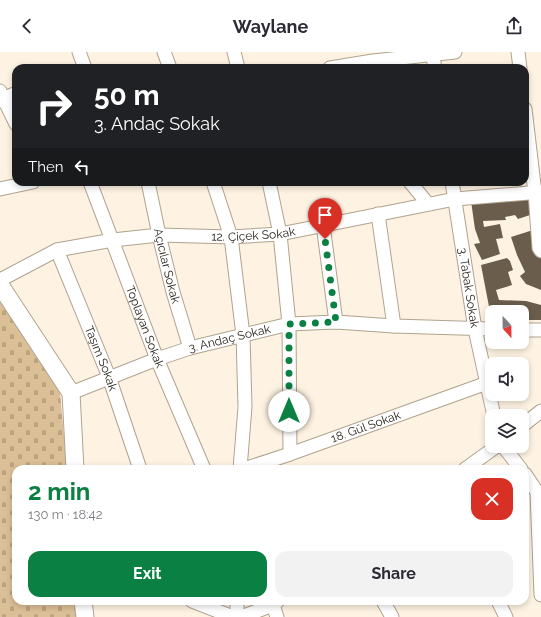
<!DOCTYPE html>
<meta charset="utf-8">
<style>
:root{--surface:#fff;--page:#f2f2f3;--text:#2b2b33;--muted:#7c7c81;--accent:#0b8043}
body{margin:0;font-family:Raleway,sans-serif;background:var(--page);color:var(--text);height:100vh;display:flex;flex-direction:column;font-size:15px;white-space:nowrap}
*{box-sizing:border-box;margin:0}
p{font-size:13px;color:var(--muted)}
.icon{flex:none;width:22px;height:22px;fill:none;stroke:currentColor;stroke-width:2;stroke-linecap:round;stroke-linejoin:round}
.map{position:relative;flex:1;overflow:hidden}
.details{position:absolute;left:12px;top:413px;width:517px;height:140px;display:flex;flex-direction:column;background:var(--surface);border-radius:12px;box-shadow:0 2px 6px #0003}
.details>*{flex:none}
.banner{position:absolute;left:12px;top:12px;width:517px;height:122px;border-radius:12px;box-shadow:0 2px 6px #0003;background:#202124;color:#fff;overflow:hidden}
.needle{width:26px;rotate:158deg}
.tools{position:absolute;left:485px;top:253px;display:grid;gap:8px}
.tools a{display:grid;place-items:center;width:44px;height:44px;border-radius:8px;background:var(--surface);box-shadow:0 2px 6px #0003;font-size:20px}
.pin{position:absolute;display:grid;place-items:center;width:34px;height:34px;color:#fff;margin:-41px -17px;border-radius:50% 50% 50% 0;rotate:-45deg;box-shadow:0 0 4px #0007}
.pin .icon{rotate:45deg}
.me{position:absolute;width:44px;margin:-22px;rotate:0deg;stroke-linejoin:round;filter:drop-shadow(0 0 3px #0008)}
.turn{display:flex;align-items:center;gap:14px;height:84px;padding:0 16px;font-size:18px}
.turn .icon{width:52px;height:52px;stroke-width:2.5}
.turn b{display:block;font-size:28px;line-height:34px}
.then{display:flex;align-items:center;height:38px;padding:0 16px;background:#0003;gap:8px;font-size:15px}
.round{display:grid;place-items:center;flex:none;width:42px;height:42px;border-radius:12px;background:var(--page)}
.head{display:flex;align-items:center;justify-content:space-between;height:68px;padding:0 16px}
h1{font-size:24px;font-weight:700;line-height:30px;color:var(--accent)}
.button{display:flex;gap:8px;margin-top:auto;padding:8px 16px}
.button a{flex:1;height:46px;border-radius:12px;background:var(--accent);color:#fff;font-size:16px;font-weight:700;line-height:46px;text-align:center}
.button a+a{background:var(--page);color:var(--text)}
header{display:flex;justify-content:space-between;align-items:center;height:52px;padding:0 16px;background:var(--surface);font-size:18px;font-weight:700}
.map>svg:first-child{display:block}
.cemetery{fill:url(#cemetery-stones)}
.building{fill:#6a5d4b}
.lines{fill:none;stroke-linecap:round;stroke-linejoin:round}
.minor-casing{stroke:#b0a28e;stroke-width:15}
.tertiary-casing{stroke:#b0a28e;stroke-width:19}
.minor{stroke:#fff;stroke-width:13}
.tertiary{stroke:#fff;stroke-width:17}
.route{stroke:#0b8043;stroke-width:7;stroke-dasharray:0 12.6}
.labels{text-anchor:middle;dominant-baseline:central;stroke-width:4;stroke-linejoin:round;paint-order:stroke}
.street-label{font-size:12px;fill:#28231b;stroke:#fef3e2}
</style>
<header><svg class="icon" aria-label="back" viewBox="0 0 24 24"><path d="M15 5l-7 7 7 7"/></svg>Waylane<svg class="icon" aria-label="share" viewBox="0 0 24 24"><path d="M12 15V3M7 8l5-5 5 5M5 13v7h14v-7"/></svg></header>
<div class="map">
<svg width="541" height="565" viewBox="0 0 541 565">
<defs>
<pattern id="cemetery-stones" width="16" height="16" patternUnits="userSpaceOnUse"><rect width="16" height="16" fill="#dbbf96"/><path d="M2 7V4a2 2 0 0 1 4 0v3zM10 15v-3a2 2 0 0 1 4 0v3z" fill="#bca481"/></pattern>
</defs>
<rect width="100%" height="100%" fill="#fef3e2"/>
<path class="cemetery" d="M 0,248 L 60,341 L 67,417 L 16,417 L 16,549 L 79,549 L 80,565 L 0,565 Z"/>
<g class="building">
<path d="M 531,145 L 533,162 L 518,167 L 515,163 L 505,165 L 506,168 L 483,169 L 484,175 L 500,172 L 503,186 L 496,187 L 500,202 L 482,208 L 474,192 L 480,191 L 475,177 L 471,149 Z"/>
<path d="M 533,178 L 539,203 L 541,206 L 541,238 L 526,232 L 520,224 L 525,220 L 517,203 L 511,185 Z"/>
<path d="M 507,206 L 510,209 L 513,218 L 508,220 L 512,233 L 496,238 L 499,248 L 526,249 L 541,253 L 541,268 L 522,268 L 522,260 L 492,260 L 491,265 L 481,213 Z"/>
</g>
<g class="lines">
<g class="minor-casing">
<g id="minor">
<path d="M 79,0 L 85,16"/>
<path d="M 164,0 L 170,16"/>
<path d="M 234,0 L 238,16"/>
<path d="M 432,0 L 435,16"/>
<path d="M 518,0 L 520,16"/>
<path d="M 330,16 L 373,9 L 455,0"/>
<path d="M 0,39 L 16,72"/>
<path d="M 0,49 L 16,41"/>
<path d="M 525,57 L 535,141 L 539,196 L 541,199"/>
<path id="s1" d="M 90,130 L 157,307 L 204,417"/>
<path id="s2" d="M 148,130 L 159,183 L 173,240 L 190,296"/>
<path d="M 213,130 L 231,185 L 243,283 L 245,355 L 240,417"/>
<path d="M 269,130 L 280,182 L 289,272 L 290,402"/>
<path d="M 410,130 L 428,152"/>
<path id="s3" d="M 452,130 L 475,277 L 494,364"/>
<path d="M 0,137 L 33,130"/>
<path d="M 378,162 L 394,274"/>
<path d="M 323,173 L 336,270"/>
<path id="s4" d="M 57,198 L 109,325 L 140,417"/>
<path id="s5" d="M 0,228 L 57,198 L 113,188 L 159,183 L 231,185 L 280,182 L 455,147 L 541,140"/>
<path d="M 522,278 L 541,278"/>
<path id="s6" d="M 71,341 L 157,307 L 190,296 L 289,272 L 336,270 L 394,274 L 492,277"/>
<path d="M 522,374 L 541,359"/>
<path d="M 503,394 L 521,417"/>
<path id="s7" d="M 244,417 L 290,402 L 487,331"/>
<path d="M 465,417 L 497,394"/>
<path d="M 525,422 L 541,446"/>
<path d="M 537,440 L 541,543"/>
<path d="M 192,549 L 233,565"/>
<path d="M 383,549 L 392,565"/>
<path d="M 498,549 L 506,565"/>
<path d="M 273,553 L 277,565"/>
<path d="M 237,565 L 237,549"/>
<path d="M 241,565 L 273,553 L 278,549"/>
</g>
</g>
<g class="tertiary-casing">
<g id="tertiary">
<path d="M 0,233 L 71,341 L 75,417"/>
<path d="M 83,549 L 85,565"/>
</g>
</g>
<use href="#minor" class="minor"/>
<use href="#tertiary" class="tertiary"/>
</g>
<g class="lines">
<path class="route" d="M 289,359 L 289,272 L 336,270 L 325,187"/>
</g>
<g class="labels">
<g class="street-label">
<text stroke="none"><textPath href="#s5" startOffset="262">12. Çiçek Sokak</textPath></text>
<text stroke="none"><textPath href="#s2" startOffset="86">Açıcılar Sokak</textPath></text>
<text stroke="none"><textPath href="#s3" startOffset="107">3. Tabak Sokak</textPath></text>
<text stroke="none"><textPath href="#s1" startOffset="155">Toplayan Sokak</textPath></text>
<text stroke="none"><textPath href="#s6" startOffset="168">3. Andaç Sokak</textPath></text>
<text stroke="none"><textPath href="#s4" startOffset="117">Taşım Sokak</textPath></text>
<text stroke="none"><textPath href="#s7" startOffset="129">18. Gül Sokak</textPath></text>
</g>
</g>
</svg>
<div class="tools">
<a><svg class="needle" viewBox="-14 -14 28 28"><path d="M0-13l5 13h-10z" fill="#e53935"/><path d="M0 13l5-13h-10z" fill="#7c7c81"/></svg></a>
<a><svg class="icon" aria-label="sound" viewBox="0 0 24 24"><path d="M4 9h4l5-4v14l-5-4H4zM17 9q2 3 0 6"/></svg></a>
<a><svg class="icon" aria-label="layers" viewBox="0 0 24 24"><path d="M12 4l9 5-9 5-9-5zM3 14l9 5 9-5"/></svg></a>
</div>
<div class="pin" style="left:325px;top:187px;background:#d93025"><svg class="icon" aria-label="arrive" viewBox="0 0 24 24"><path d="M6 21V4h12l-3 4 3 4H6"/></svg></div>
<svg class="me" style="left:289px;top:359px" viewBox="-20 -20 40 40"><circle r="19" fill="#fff"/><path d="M0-13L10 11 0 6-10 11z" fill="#0b8043"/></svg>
<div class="banner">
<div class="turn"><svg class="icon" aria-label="right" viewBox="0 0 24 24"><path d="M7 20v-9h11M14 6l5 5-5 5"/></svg><div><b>50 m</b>3. Andaç Sokak</div></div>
<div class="then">Then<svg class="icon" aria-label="left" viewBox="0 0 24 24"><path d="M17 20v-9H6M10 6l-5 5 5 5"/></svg></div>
</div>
<section class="details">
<div class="head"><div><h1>2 min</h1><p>130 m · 18:42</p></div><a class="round" style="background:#d93025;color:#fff"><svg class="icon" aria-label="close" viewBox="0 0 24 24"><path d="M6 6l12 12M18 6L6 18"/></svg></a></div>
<div class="button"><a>Exit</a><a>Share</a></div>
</section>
</div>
